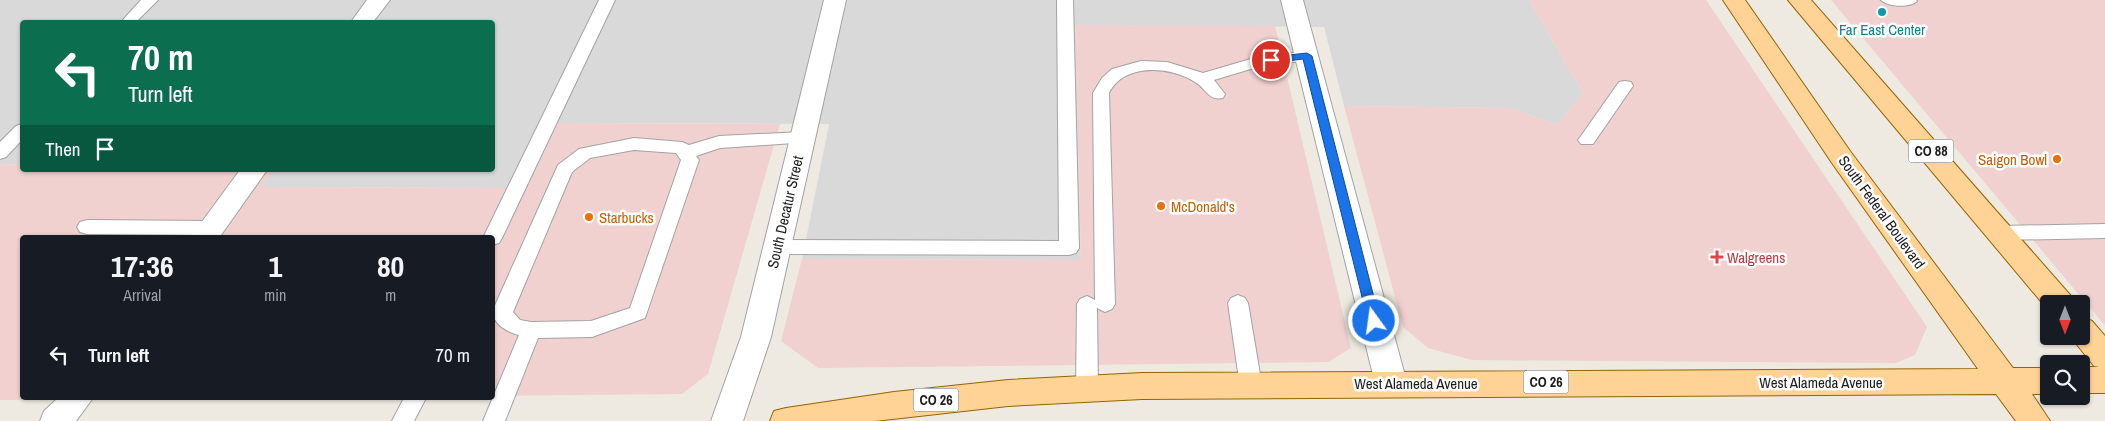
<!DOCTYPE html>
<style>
:root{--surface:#171b24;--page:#242831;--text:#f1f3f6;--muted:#9ea1a6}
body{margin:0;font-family:"Archivo Narrow",sans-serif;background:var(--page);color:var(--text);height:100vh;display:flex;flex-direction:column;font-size:19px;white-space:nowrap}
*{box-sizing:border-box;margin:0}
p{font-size:16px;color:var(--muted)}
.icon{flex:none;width:28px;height:28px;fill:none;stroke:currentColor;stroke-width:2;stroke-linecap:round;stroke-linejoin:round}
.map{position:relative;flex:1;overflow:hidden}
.side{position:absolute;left:20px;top:235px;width:475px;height:165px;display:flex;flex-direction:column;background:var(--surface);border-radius:5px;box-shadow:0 1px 4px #0004}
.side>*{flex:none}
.guide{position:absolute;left:20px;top:20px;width:475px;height:152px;border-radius:5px;box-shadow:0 1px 4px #0004;background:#0b6e4f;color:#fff;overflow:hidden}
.needle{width:32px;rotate:180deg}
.controls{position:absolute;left:2040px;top:295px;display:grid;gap:10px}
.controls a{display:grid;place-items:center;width:50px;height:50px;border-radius:5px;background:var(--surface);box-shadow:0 1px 4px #0004;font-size:25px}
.pin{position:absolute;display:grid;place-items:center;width:42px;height:42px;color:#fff;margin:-21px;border:2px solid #fff;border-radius:50%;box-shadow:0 1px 5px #0007}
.me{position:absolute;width:55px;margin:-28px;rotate:346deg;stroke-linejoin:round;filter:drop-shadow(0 0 4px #0008)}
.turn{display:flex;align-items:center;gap:18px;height:105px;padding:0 25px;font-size:22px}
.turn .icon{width:65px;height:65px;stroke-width:2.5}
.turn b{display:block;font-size:35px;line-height:42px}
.then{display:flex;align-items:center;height:48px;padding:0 25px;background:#0003;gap:10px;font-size:19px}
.eta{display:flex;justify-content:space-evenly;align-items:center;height:85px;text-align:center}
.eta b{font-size:30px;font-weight:700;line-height:35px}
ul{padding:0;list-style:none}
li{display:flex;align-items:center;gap:15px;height:70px;padding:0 25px}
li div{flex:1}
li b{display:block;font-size:19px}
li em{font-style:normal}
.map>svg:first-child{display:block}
.residential{fill:#dad9d9}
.commercial{fill:#f0d1cf}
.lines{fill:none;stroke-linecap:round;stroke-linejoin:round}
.service-casing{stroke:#a3a3a3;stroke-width:2}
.minor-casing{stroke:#a3a3a3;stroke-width:2}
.primary-casing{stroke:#946400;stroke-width:2}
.service{fill:#fff;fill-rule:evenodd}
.minor{fill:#fff;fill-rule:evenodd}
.primary{fill:#ffd295;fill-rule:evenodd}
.route{fill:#1a73e8;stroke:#114b97}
.culture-dot{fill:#0f9aa8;stroke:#fff;stroke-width:2}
.food-dot{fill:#e8710a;stroke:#fff;stroke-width:2}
.health-dot{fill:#e0444e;stroke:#fff;stroke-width:2}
.labels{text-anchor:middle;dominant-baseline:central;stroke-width:5;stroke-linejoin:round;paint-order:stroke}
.shield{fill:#fff;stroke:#606060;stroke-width:1}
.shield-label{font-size:14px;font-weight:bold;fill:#1c1c1c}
.culture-label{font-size:15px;fill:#0d838f;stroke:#fff}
.food-label{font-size:15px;fill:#c56008;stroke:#fff;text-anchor:start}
.street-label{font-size:15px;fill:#1c1c1c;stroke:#fff}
.health-label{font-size:15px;fill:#be3a42;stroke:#fff;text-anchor:start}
</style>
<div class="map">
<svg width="2105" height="421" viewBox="0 0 2105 421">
<rect width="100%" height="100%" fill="#eeeae1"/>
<path class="residential" d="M 0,0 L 1529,0 L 1583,93 L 1557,125 L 1511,108 L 1344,106 L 1324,27 L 1075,25 L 1081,260 L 802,259 L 829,124 L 558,123 L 527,188 L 261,187 L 273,170 L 492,170 L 492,22 L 22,22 L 22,165 L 0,164 Z"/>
<g class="commercial">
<path d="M 1529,0 L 1706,0 L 1927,327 L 1915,355 L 1896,363 L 1472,360 L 1428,348 L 1403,327 L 1344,106 L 1511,108 L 1557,125 L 1583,93 Z"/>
<path d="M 1831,0 L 2105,0 L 2105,325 L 2102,322 Z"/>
<path d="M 1075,25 L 1275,26 L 1351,348 L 1328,362 L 818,368 L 781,341 L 802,259 L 1081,260 Z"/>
<path d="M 558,123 L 780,124 L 708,374 L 682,394 L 493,396 L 492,238 L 22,238 L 22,398 L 283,398 L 0,400 L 0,164 L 22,165 L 22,170 L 273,170 L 262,187 L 527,188 Z"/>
</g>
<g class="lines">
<g class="service-casing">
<g id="service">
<path d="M 141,0 L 158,0 L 136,22 L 121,22 Z"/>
<path d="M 599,0 L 615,0 L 502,238 L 499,243 L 492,245 L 492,238 L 483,238 Z"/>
<path d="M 1057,0 L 1073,0 L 1079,248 L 1076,253 L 1069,255 L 777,254 L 770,252 L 767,247 L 770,242 L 777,240 L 1059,241 Z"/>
<path d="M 1881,0 L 1916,0 L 1917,1 C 1911,8 1887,7 1881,0 Z"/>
<path d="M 1307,51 L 1315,56 L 1313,59 L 1254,68 L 1214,80 L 1225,94 L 1223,98 C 1208,101 1206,88 1195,82 C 1170,66 1124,63 1109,93 L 1115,304 L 1112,309 L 1105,312 L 1097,308 L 1098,389 L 1095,395 L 1087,398 L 1079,395 L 1076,389 L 1077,304 L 1080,299 L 1087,296 L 1095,300 L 1093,93 L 1102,78 L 1112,69 L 1141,61 L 1167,62 L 1203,73 L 1254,58 Z"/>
<path d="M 1625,81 L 1631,82 L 1633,86 L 1593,144 L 1581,144 L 1578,140 L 1581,136 L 1619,82 Z"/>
<path d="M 22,124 L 22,140 L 6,157 L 0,159 L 0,142 L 16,126 Z"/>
<path d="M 802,132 L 808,134 L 811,138 L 808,142 L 720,148 L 696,156 L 699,160 L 645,318 L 592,337 L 538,338 L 505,421 L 483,421 L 519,335 C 507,332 495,325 492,312 L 558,165 L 579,149 L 634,138 L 682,142 L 689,145 L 719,136 ZM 634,150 L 676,153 L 681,160 L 630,308 L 591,321 L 531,322 L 520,320 L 513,312 L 572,172 L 590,158 Z"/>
<path d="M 87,220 L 212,221 L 219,223 L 222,228 L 219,233 L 212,235 L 87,234 L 80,232 L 77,227 L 80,222 Z"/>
<path d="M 2105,224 L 2105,238 L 2001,240 L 1994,238 L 1991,233 L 1994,228 L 2001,226 Z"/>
<path d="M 1238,295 L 1245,298 L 1248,303 L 1262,386 L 1259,392 L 1251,395 L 1243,392 L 1240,386 L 1228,303 L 1231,298 Z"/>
<path d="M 404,398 L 426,398 L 414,421 L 392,421 Z"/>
</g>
</g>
<g class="minor-casing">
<g id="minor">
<path d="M 367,0 L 390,0 L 373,22 L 351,22 Z"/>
<path d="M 824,0 L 846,0 L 771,337 L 743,421 L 711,421 L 741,337 Z"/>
<path d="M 1281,0 L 1303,0 L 1407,383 L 1402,392 L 1391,396 L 1380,392 L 1375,383 Z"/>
<path d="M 240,170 L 267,170 L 219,238 L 190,238 Z"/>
<path d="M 58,398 L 93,398 L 76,421 L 40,421 L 44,411 Z"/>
</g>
</g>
<g class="primary-casing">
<g id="primary">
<path d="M 1723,0 L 1745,0 L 1850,151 L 2013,368 L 2049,368 L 2049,394 L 2032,394 L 2050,421 L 2016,421 L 1996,394 L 1142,399 L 1008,406 L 875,421 L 770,421 L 774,411 L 786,408 L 894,392 L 1008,380 L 1142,373 L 1978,369 L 1832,163 Z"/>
<path d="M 1788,0 L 1811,0 L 2071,296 L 2075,304 L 2049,304 L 2049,311 Z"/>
<path d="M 2081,317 L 2092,321 L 2105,336 L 2105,393 L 2081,393 L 2081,367 L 2099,367 L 2094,366 L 2070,336 L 2081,336 Z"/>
</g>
</g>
<use href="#service" class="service"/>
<use href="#minor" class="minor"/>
<use href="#primary" class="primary"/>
</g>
<path class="route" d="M 1307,53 L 1312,56 L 1380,321 L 1374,326 L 1368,321 L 1303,59 L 1271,63 L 1266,60 L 1271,57 Z"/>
<circle class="culture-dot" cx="1882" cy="12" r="5"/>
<g class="food-dot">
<circle cx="2057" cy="159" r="5"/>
<circle cx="1161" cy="206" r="5"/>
<circle cx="589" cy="217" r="5"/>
</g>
<path class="health-dot" d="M1714.5 249.5h5v5h5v5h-5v5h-5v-5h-5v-5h5z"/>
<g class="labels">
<g class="shield">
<rect x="1908.5" y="139.5" width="45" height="23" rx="4"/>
<rect x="1523.5" y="370.5" width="45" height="23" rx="4"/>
<rect x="913.5" y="388.5" width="45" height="23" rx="4"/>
</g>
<g class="shield-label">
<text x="1931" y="151">CO 88</text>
<text x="1546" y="382">CO 26</text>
<text x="936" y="400">CO 26</text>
</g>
<g class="culture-label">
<text x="1882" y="29">Far East Center</text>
</g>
<g class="food-label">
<text x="2047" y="159" text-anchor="end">Saigon Bowl</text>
<text x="1171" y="206">McDonald's</text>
<text x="599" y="217">Starbucks</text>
</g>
<g class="street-label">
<text transform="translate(785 212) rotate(-77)">South Decatur Street</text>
<text transform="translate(1882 212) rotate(54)">South Federal Boulevard</text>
<text x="1821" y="382">West Alameda Avenue</text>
<text x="1416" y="383">West Alameda Avenue</text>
</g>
<g class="health-label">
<text x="1727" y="257">Walgreens</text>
</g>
</g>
</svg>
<div class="controls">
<a><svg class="needle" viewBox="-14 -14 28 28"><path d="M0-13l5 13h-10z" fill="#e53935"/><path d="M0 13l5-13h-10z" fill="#9ea1a6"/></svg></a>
<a><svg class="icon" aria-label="search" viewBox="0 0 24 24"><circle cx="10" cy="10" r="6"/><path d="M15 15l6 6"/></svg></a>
</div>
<div class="pin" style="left:1271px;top:60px;background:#d93025"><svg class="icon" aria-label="arrive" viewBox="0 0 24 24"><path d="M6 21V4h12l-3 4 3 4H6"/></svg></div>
<svg class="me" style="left:1374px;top:321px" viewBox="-20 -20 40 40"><circle r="17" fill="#1a73e8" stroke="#fff" stroke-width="3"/><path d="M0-11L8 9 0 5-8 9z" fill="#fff"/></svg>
<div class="guide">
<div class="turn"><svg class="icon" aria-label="left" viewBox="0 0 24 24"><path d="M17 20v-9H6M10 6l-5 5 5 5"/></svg><div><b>70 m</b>Turn left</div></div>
<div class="then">Then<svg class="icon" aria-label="arrive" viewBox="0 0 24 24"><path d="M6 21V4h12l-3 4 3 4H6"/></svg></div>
</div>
<section class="side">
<div class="eta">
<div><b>17:36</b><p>Arrival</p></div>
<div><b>1</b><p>min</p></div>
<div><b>80</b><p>m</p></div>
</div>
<ul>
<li><svg class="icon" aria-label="left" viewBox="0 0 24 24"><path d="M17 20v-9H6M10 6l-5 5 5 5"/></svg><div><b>Turn left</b></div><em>70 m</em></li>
</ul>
</section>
</div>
